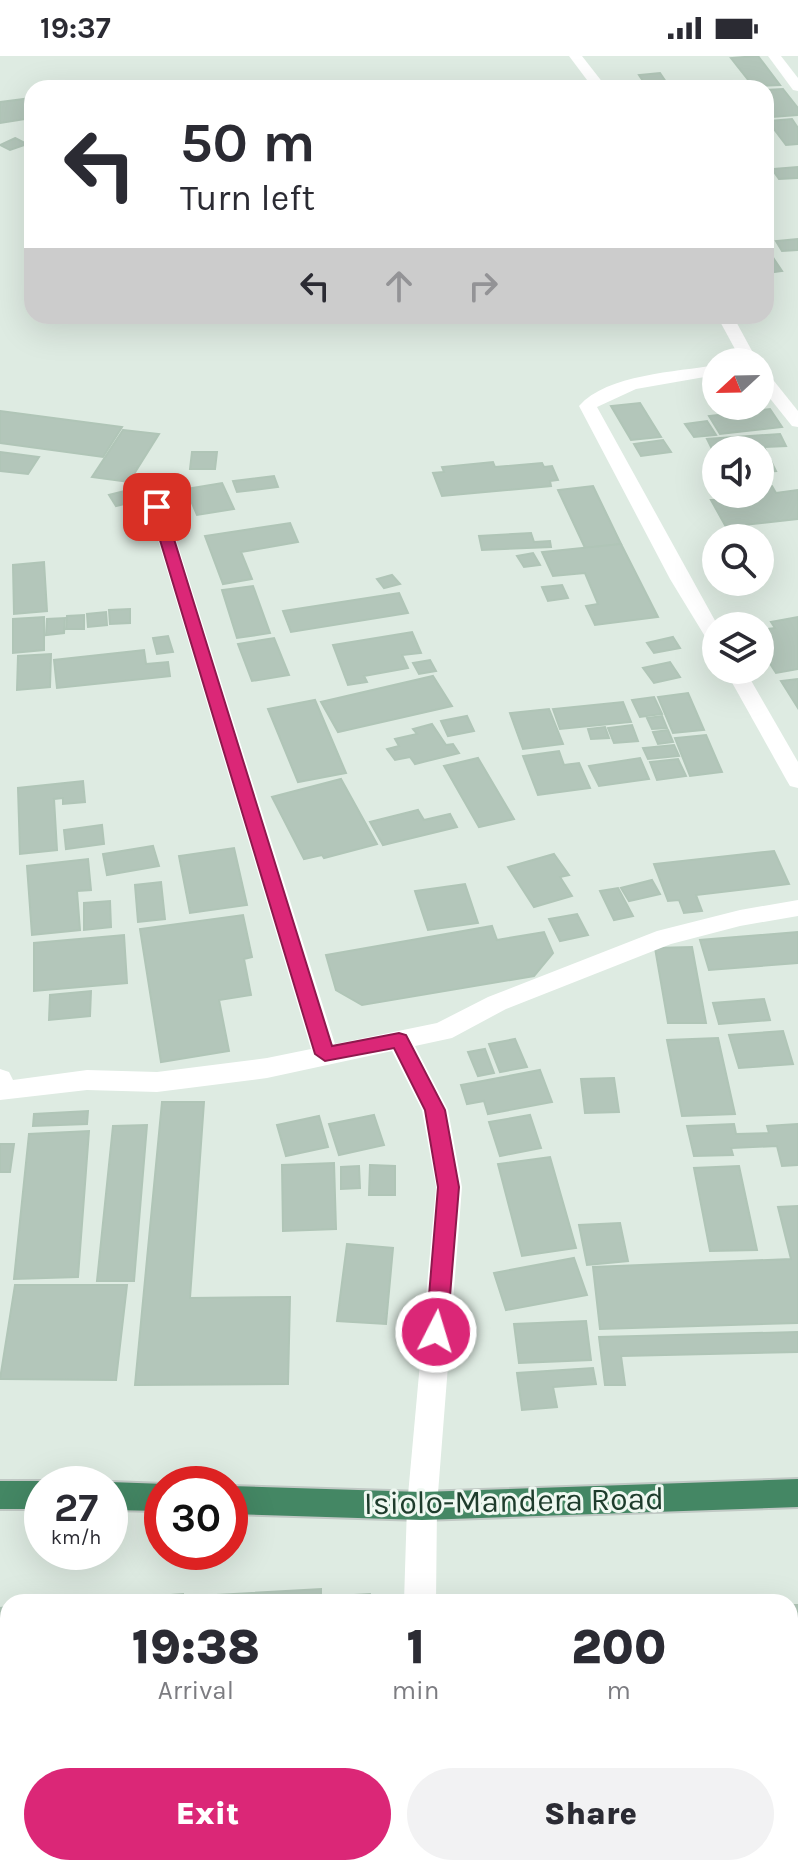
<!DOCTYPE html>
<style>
:root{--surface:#fff;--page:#f2f2f3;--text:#2b2b33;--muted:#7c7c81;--accent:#db2777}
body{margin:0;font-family:Karla,sans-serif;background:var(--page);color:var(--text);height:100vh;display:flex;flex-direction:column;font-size:30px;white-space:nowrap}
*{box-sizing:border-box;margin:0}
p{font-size:26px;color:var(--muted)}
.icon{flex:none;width:44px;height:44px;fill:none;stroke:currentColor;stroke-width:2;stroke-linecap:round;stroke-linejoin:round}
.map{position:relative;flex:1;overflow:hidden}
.drawer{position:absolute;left:0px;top:1538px;width:798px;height:282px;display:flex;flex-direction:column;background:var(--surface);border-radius:24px 24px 0 0;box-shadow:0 8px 32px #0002}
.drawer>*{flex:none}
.top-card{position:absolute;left:24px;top:24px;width:750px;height:244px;border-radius:24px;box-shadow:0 8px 32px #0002;background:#fff;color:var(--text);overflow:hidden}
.needle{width:52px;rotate:248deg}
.controls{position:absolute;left:702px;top:292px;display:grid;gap:16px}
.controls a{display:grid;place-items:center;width:72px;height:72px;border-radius:50%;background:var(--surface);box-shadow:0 8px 32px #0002;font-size:40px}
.speed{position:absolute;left:24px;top:1410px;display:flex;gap:16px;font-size:40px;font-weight:700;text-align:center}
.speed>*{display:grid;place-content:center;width:104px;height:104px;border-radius:50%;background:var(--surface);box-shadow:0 8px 32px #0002;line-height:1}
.speed small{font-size:20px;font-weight:400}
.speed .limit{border:12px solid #d22;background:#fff;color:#111}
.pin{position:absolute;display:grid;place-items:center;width:68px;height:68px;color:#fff;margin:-34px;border-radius:16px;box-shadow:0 4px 12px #0006}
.me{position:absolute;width:88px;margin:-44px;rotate:5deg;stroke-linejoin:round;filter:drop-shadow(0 0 6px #0008)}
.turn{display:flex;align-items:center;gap:28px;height:168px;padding:0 24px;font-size:36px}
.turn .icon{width:104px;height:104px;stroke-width:2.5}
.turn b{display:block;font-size:56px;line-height:68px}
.lanes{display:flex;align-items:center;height:76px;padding:0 24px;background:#0003;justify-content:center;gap:40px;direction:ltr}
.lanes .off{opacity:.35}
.eta{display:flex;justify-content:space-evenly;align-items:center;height:136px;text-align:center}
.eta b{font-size:48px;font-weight:800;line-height:56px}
.primary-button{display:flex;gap:16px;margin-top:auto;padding:16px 24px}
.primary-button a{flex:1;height:92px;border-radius:48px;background:var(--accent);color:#fff;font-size:32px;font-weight:800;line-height:92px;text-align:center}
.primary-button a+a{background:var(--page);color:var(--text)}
.status{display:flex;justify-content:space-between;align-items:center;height:56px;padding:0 40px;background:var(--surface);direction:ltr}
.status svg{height:22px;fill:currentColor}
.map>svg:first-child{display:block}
.building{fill:#b3c6ba;stroke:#b0c5b7;stroke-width:2}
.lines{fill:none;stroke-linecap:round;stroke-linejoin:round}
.trunk-casing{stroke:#c0c8c4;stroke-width:4}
.minor{fill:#fff;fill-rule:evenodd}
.trunk{fill:#448764;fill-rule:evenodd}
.route{fill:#db2777;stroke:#8e194d;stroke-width:2}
.labels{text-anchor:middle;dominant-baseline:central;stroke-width:6;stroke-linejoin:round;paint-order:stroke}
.near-street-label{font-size:32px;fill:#1e3c2c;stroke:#eff8f1}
</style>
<div class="status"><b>19:37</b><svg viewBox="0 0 49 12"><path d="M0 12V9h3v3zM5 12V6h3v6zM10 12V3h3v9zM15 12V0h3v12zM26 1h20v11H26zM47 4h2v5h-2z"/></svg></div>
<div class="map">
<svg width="798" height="1819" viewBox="0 0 798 1819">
<rect width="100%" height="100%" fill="#deebe2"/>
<g class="building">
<path d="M 758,0 L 780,29 L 753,30 L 731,2 Z"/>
<path d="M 660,17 L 666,26 L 645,28 L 639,19 Z"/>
<path d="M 783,33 L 798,52 L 798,59 L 772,61 L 766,53 L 766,34 Z"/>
<path d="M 32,42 L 32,62 L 0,67 L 0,46 Z"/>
<path d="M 792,63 L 798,72 L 798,88 L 786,89 L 768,65 Z"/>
<path d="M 15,82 L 27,88 L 10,94 L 0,89 Z"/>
<path d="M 798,111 L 798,122 L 779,123 L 772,113 Z"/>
<path d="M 798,183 L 798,194 L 782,195 L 776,185 Z"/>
<path d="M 772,200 L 782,215 L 766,217 L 766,201 Z"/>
<path d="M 640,347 L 661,381 L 631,384 L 611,350 Z"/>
<path d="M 770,353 L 782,371 L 720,378 L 709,360 Z"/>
<path d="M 0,355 L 122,371 L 103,401 L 0,387 Z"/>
<path d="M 707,365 L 716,379 L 694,381 L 685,368 Z"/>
<path d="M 123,374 L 159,378 L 129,426 L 92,421 Z"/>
<path d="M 780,378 L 786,390 L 764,391 L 776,415 L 760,416 L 760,394 L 716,394 L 716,401 L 707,383 Z"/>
<path d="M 663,384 L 671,396 L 641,400 L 634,388 Z"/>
<path d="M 0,396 L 39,401 L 28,418 L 0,415 Z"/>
<path d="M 192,396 L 217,396 L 215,413 L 190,413 Z"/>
<path d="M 493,406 L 495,411 L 542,407 L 544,411 L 552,410 L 558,424 L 550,425 L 551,430 L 442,440 L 433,417 L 444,416 L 442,411 Z"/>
<path d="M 274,420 L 278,431 L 237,436 L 233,425 Z"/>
<path d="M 222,427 L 234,453 L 197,459 L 186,433 Z"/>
<path d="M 762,427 L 764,431 L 772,430 L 776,437 L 798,434 L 798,463 L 726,471 L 711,444 L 721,444 L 717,438 L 760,438 Z"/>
<path d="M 593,430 L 621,488 L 585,492 L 558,434 Z"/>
<path d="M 137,432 L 144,443 L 116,450 L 109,439 Z"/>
<path d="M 290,467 L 298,486 L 241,496 L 252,523 L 223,528 L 205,480 Z"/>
<path d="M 531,477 L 534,486 L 550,485 L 551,491 L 482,494 L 479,480 Z"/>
<path d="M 621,488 L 658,561 L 595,569 L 586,550 L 598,548 L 585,517 L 553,520 L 542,496 Z"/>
<path d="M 533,497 L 540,509 L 524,511 L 517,500 Z"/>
<path d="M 44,506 L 47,555 L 14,558 L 13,509 Z"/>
<path d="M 392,519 L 400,528 L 384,532 L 377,523 Z"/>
<path d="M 562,529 L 568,542 L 548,545 L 542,531 Z"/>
<path d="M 253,530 L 270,577 L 237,582 L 222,534 Z"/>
<path d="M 399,537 L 408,557 L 291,576 L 283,555 Z"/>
<path d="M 130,553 L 130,567 L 110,568 L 109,554 Z"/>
<path d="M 106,556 L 107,569 L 88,571 L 87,558 Z"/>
<path d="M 84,559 L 84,573 L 66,573 L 67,560 Z"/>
<path d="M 44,561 L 44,594 L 13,597 L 13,563 Z"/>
<path d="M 798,561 L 798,613 L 776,617 L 760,592 L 760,574 L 775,572 L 771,566 Z"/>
<path d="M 65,562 L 64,577 L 46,579 L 47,563 Z"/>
<path d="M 412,576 L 421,597 L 402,599 L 408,612 L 364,620 L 367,626 L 348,629 L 333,589 Z"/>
<path d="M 168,580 L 173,596 L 157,598 L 153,582 Z"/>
<path d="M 673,581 L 680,592 L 654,597 L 647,587 Z"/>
<path d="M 274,582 L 289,619 L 252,625 L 238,588 Z"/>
<path d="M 144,594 L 146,608 L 168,606 L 170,620 L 57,632 L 54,604 Z"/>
<path d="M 51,598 L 50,631 L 17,634 L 18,600 Z"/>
<path d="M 430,604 L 436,615 L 419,618 L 413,607 Z"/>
<path d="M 670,606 L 680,621 L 654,627 L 643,612 Z"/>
<path d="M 433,620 L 452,650 L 338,676 L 321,646 Z"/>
<path d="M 798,623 L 798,652 L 781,625 Z"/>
<path d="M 688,637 L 704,674 L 673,677 L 658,641 Z"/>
<path d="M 654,641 L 662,658 L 640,661 L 632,644 Z"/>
<path d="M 315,644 L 346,717 L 298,726 L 268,653 Z"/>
<path d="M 623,646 L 631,666 L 560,673 L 553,653 Z"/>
<path d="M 549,653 L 563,688 L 523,693 L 510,657 Z"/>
<path d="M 467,660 L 474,675 L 448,680 L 441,665 Z"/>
<path d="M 662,660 L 667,672 L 652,673 L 647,662 Z"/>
<path d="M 432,668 L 446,689 L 453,688 L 459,697 L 415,708 L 410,701 L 395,704 L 387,693 L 399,690 L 395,683 L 417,678 L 413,673 Z"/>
<path d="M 632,669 L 638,685 L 614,687 L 608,672 Z"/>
<path d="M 605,671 L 609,682 L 591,683 L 588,673 Z"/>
<path d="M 668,674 L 673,686 L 658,688 L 653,676 Z"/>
<path d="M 706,679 L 722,716 L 690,720 L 675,682 Z"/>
<path d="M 674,689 L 679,700 L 648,703 L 643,692 Z"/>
<path d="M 559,695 L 564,709 L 579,707 L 590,732 L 538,739 L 523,700 Z"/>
<path d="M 478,702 L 514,763 L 479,771 L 444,710 Z"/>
<path d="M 640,702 L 649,723 L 599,730 L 589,710 Z"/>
<path d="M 678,703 L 686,720 L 657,724 L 650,706 Z"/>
<path d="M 341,723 L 377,788 L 324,802 L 322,799 L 304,803 L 272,741 Z"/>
<path d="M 83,725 L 85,746 L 63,748 L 63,742 L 54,743 L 57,794 L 20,798 L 18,732 Z"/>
<path d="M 418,754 L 424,764 L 450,758 L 457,771 L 383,789 L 370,766 Z"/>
<path d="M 102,769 L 104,788 L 66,793 L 64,774 Z"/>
<path d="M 153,790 L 159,810 L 107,819 L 103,798 Z"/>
<path d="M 234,792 L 247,849 L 190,857 L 179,800 Z"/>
<path d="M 774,795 L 789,828 L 696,839 L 702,855 L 684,857 L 679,844 L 668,845 L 654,808 Z"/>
<path d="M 554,798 L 569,819 L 560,821 L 572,840 L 534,851 L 508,811 Z"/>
<path d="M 88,803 L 91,834 L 77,835 L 80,874 L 32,879 L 27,810 Z"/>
<path d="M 652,824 L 660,838 L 629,845 L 621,832 Z"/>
<path d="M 161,826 L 165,863 L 138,866 L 135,829 Z"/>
<path d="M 465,828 L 478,867 L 428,874 L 415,835 Z"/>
<path d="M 618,832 L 633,860 L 614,864 L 600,835 Z"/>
<path d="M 110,845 L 111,871 L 84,874 L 84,847 Z"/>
<path d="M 577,858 L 588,879 L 560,885 L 549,863 Z"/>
<path d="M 243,859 L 252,901 L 244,903 L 251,939 L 219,944 L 229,995 L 161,1006 L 140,873 Z"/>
<path d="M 492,870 L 497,884 L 544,876 L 553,897 L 534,920 L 362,949 L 336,934 L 326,899 Z"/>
<path d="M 798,876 L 798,907 L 709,914 L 700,884 Z"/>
<path d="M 124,879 L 127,927 L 34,935 L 34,887 Z"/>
<path d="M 692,891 L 706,967 L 668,967 L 655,892 Z"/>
<path d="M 91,935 L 90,960 L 49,964 L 50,939 Z"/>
<path d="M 764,943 L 770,964 L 719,968 L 713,947 Z"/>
<path d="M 783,975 L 793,1008 L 739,1012 L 729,979 Z"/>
<path d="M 718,982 L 735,1058 L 682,1060 L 667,984 Z"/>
<path d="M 515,983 L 527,1011 L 500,1016 L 489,988 Z"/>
<path d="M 485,993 L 494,1017 L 478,1020 L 468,996 Z"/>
<path d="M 540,1014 L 552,1046 L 488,1058 L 484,1045 L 467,1048 L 461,1029 Z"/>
<path d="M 614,1022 L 619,1056 L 585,1057 L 581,1023 Z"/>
<path d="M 162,1046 L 204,1046 L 190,1242 L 290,1241 L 288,1328 L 135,1329 Z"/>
<path d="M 88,1055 L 87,1068 L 33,1070 L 34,1058 Z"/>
<path d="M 374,1059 L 384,1089 L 339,1099 L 329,1068 Z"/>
<path d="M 530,1059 L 541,1092 L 500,1100 L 489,1066 Z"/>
<path d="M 319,1060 L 328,1091 L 286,1100 L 277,1069 Z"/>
<path d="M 734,1068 L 736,1078 L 769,1077 L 767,1070 L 798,1068 L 798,1109 L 782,1110 L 777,1090 L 731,1092 L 733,1099 L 694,1100 L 687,1070 Z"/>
<path d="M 147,1069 L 134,1225 L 97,1225 L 113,1070 Z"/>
<path d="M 89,1075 L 78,1221 L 14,1223 L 29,1078 Z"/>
<path d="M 0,1088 L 14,1088 L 10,1116 L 0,1116 Z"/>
<path d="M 550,1101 L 576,1192 L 522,1200 L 498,1108 Z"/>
<path d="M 334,1107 L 336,1173 L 283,1175 L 282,1109 Z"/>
<path d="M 370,1109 L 395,1110 L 395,1139 L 369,1139 Z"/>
<path d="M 359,1110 L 360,1132 L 341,1133 L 341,1111 Z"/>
<path d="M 739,1110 L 757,1194 L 710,1195 L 694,1112 Z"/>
<path d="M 798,1150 L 798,1267 L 600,1273 L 593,1211 L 791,1203 L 778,1151 Z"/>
<path d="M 620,1167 L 628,1205 L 587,1209 L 579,1169 Z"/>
<path d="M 347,1188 L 393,1192 L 386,1268 L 337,1265 Z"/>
<path d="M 574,1202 L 587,1239 L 506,1254 L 494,1217 Z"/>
<path d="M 15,1229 L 127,1229 L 116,1324 L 0,1323 Z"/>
<path d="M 586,1265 L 591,1304 L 519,1307 L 514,1268 Z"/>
<path d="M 798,1276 L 798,1296 L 621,1300 L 625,1329 L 605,1329 L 599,1281 Z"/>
<path d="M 593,1312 L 596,1328 L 553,1331 L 557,1351 L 522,1354 L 517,1317 Z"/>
<path d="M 321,1533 L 321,1546 L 217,1546 L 217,1539 Z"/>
<path d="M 183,1538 L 183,1546 L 73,1546 Z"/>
<path d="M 370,1538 L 371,1546 L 321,1546 L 321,1541 Z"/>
<rect x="790" y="1549" width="8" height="60"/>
<path d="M 8,1551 L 8,1739 L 0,1740 L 0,1552 Z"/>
<path d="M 796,1735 L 798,1819 L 665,1819 L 662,1812 L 790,1812 L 790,1738 Z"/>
<rect x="336" y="1812" width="53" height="7"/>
</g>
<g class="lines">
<g class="trunk-casing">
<g id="trunk">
<path d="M 798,1423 L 798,1451 L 422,1464 L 230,1458 L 230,1430 L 422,1436 Z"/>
<path d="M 0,1425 L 42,1425 L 50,1428 L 42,1428 L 42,1453 L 0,1453 Z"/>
<path d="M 110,1426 L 165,1428 L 162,1428 L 162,1455 L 110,1454 L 110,1428 L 105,1428 Z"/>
</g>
</g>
<g class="minor">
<path d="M 569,0 L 582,0 L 607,32 L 593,32 Z"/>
<path d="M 768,0 L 781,0 L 798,22 L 798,35 L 793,34 Z"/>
<path d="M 717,260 L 733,260 L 758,306 L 742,306 Z"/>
<path d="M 716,309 L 716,319 L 636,333 L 597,351 L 718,570 L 716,589 L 709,587 L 670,523 L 579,350 C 607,318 677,316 716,309 Z"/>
<path d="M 760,314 L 766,315 L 798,355 L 798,371 L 792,370 L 760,330 Z"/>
<path d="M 157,445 L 166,451 L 335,988 L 437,967 L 488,941 L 657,875 L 740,854 L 798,844 L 798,860 L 740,870 L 671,888 L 506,953 L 452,982 L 415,990 L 448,1054 L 462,1131 L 437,1450 L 436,1546 L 404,1546 L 407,1450 L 436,1131 L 422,1054 L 392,995 L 267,1022 L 157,1036 L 87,1034 L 0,1044 L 0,1013 L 9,1016 L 13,1024 L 87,1014 L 157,1016 L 267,1002 L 311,993 L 148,451 Z"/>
<path d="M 725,614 L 745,614 L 798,706 L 798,732 L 790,730 L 787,725 Z"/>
<rect x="399" y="1812" width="36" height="7"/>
</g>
<use href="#trunk" class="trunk"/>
</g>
<path class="route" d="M 157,447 L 164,451 L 332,990 L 399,977 L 406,979 L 445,1054 L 459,1131 L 447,1276 L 444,1282 L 436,1285 L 429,1282 L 426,1276 L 438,1131 L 425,1054 L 394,992 L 325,1005 L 315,998 L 150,451 Z"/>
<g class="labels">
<g class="near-street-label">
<text transform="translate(514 1445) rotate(-1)">Isiolo-Mandera Road</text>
</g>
</g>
</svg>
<div class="controls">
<a><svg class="needle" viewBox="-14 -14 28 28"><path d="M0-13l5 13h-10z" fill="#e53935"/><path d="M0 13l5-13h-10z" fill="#7c7c81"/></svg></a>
<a><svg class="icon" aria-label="sound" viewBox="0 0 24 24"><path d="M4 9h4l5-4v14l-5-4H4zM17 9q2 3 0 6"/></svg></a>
<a><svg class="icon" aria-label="search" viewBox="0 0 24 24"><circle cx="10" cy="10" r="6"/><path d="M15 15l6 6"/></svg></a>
<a><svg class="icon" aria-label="layers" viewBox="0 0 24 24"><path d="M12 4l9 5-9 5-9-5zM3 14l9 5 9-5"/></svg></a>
</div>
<div class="speed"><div>27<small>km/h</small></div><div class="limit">30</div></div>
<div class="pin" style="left:157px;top:451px;background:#d93025"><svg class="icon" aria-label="arrive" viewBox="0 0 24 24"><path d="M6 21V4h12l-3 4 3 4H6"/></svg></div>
<svg class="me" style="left:436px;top:1276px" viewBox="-20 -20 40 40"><circle r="17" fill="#db2777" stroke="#fff" stroke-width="3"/><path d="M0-11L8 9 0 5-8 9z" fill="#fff"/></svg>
<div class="top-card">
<div class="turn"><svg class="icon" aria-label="left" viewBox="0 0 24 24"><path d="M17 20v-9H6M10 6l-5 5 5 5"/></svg><div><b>50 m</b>Turn left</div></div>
<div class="lanes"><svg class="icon" aria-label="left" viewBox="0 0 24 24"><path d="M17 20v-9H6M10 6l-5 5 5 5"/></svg><svg class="icon off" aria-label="ahead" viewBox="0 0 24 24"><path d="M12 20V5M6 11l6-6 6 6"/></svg><svg class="icon off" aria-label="right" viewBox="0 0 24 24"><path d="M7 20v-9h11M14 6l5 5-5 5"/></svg></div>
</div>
<section class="drawer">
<div class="eta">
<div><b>19:38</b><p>Arrival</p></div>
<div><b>1</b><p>min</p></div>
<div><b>200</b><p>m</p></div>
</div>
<div class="primary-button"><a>Exit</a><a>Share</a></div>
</section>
</div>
